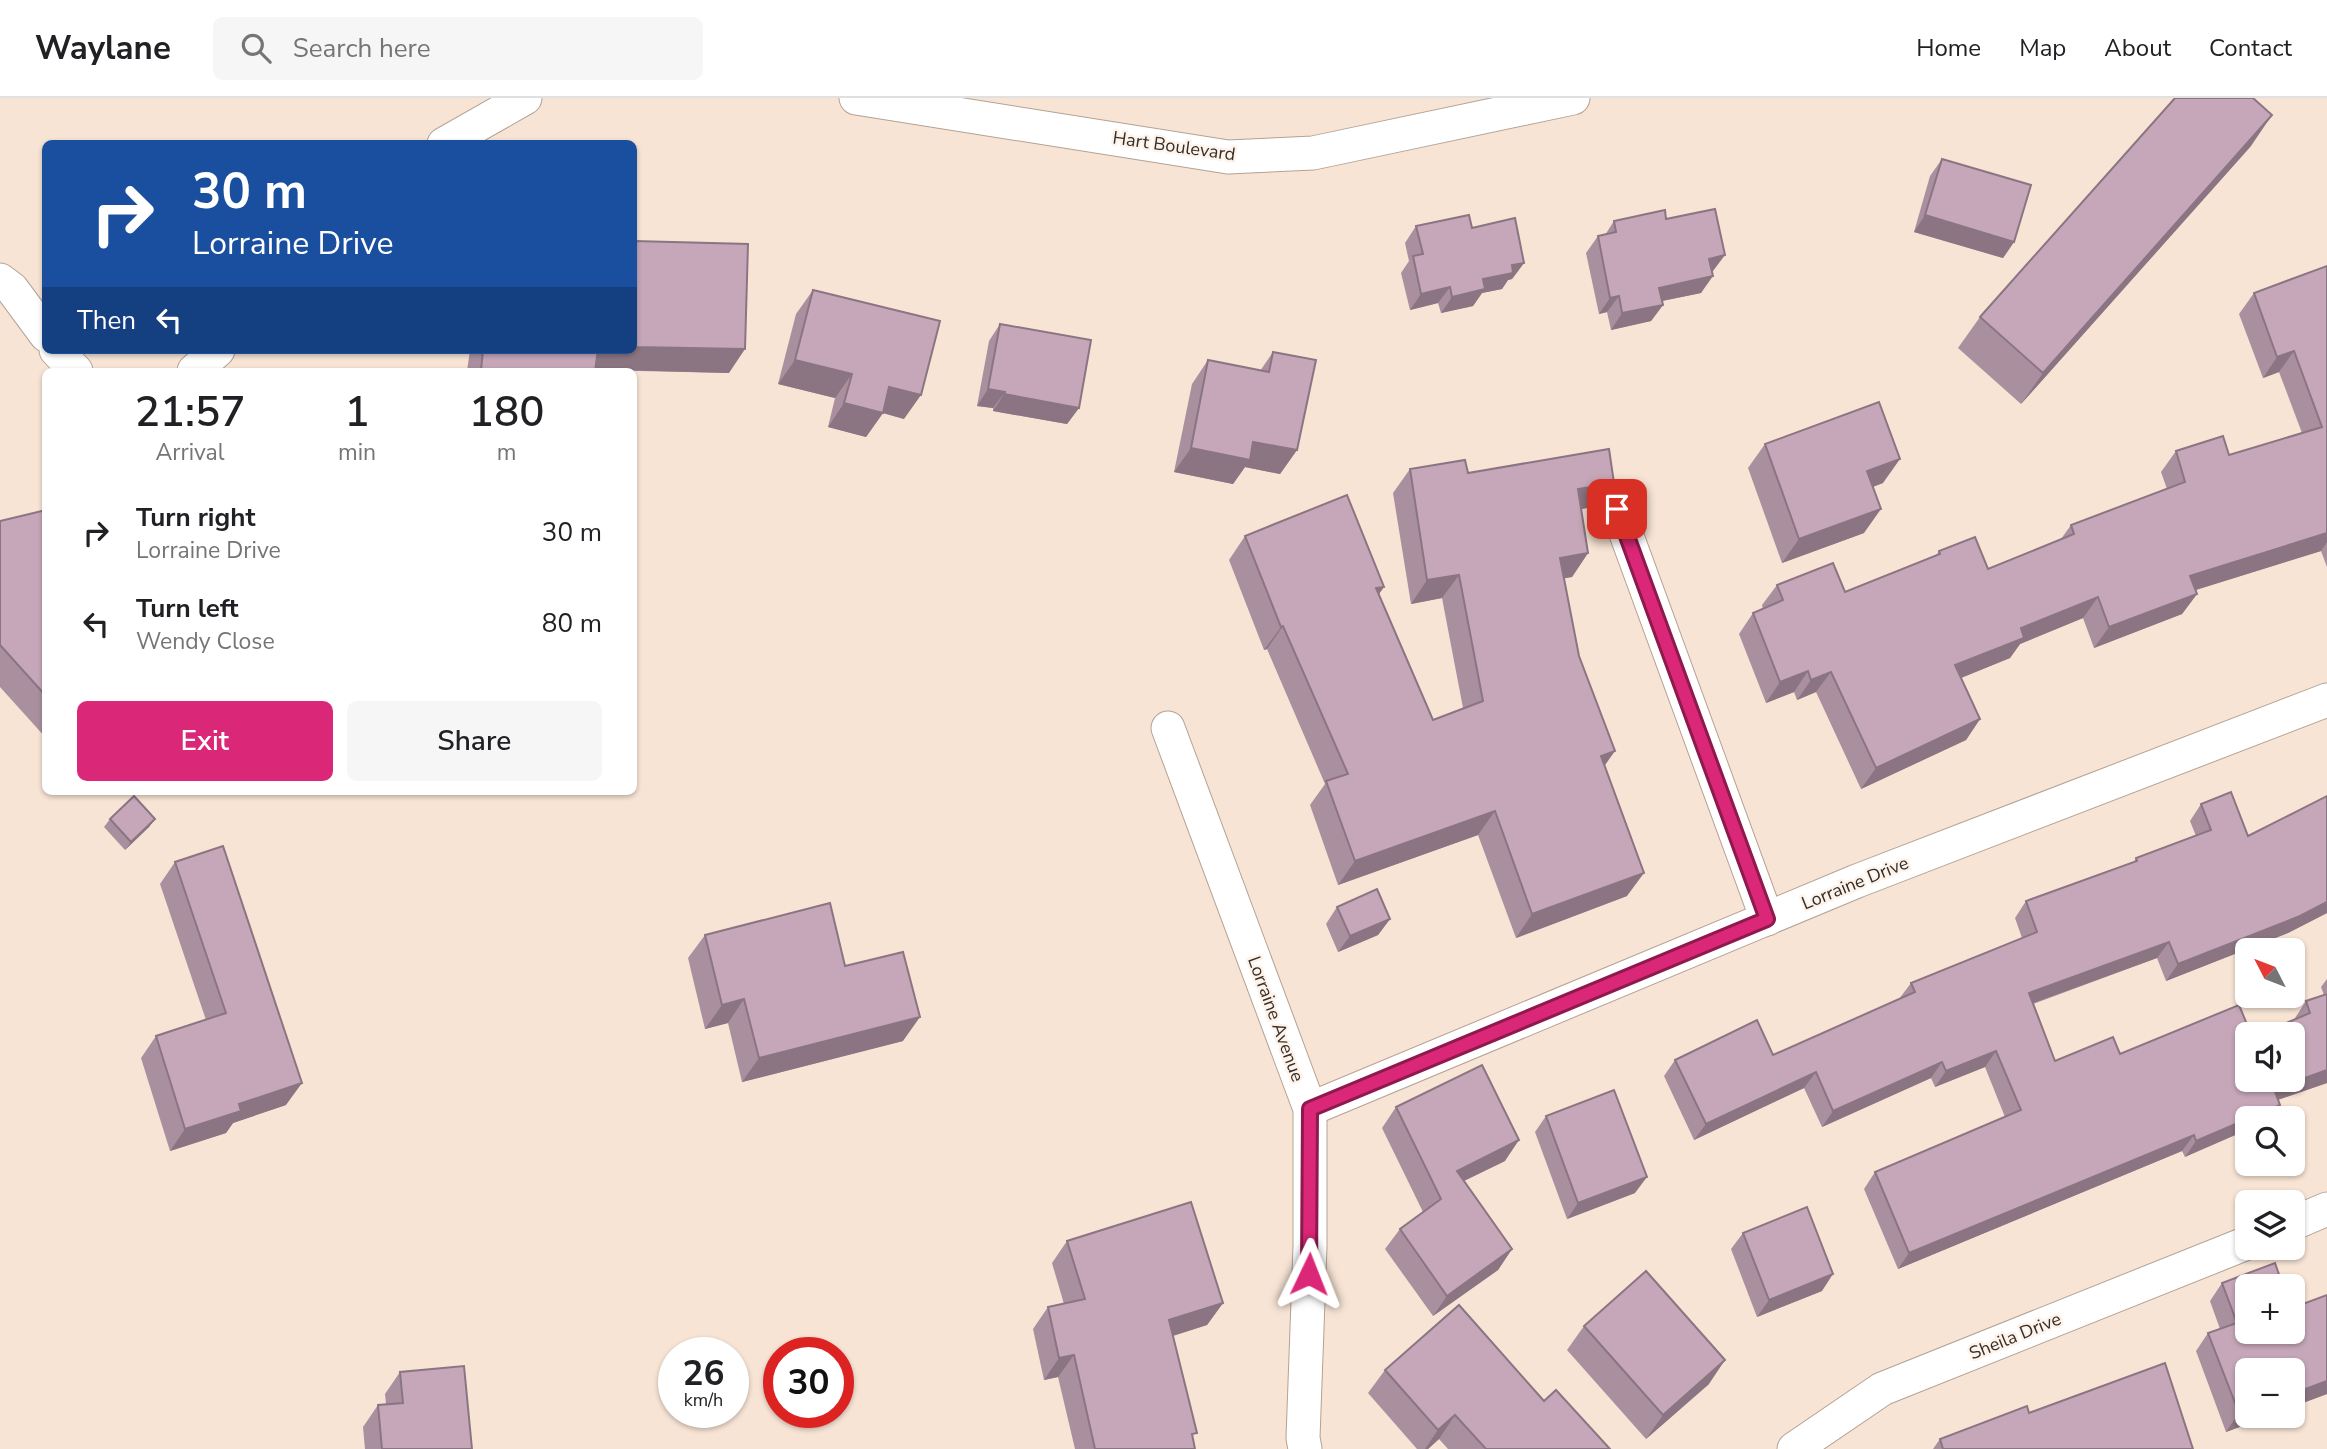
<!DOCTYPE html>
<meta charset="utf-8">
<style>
:root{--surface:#fff;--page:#f6f6f6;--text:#202124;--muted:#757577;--line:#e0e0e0;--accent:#db2777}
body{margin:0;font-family:"Nunito Sans",sans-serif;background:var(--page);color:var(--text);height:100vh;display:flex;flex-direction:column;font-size:26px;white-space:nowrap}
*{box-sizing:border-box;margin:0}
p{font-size:23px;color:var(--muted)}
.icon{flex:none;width:38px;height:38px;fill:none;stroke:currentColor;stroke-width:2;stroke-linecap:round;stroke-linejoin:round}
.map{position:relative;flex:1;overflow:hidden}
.drawer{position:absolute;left:42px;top:270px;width:595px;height:427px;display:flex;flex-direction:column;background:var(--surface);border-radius:10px;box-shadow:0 2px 5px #0004}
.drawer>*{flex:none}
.hud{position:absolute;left:42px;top:42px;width:595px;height:214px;border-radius:10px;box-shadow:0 2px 5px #0004;background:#1a4fa0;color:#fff;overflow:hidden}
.needle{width:46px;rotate:312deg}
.buttons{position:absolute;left:2235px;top:840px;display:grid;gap:14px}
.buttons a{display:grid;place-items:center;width:70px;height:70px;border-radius:10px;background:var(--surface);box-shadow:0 2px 5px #0004;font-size:35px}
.speed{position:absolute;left:658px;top:1239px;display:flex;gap:14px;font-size:35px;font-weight:700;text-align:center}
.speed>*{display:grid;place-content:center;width:91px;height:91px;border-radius:50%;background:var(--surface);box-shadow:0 2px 5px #0004;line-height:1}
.speed small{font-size:18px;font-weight:400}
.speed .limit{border:10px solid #d22;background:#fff;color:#111}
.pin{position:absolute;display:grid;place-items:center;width:60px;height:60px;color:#fff;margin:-30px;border-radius:14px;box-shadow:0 4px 10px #0006}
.me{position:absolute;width:77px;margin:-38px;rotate:2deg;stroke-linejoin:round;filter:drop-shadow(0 0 5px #0008)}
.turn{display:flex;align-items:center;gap:24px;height:147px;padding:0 35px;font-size:32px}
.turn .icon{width:91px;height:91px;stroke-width:2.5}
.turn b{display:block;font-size:49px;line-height:60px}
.then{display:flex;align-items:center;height:66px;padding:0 35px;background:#0003;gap:14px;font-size:26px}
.eta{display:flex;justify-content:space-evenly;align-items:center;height:119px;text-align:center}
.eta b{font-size:42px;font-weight:600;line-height:49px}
.action{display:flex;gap:14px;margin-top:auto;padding:14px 35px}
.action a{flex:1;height:80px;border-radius:10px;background:var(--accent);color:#fff;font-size:28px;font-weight:600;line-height:80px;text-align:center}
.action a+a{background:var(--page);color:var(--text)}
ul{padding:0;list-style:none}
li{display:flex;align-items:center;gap:21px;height:91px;padding:0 35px}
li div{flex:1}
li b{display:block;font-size:26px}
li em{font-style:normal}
header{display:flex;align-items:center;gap:42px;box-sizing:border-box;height:98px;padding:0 35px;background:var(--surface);border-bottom:2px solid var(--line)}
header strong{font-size:33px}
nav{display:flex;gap:38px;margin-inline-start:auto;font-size:24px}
.search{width:490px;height:63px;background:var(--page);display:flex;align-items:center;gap:18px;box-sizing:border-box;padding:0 24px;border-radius:10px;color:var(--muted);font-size:26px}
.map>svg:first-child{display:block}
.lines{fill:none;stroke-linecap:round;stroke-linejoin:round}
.street-casing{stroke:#b4a294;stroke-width:35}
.street{stroke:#fff;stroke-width:33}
.wall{fill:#aa909f}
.shaded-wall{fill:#8b7582}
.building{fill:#c6a7b9;stroke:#8b7582;stroke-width:2}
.route-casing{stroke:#8e194d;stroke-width:18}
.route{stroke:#db2777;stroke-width:12}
.labels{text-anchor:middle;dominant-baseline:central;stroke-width:5;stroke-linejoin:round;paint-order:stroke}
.street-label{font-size:18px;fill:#362f29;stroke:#fef3ea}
</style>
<header>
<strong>Waylane</strong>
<div class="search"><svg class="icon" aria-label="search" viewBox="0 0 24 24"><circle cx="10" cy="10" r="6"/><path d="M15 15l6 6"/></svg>Search here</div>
<nav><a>Home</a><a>Map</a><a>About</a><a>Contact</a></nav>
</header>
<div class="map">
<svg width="2327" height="1351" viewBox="0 0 2327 1351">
<rect width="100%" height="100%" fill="#f7e4d5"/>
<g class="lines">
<g class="street-casing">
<g id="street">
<path d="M 856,0 L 1228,59 L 1313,55 L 1573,0"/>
<path d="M 444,46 L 525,0"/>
<path d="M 0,182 L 12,191 L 46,237"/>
<path d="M 56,252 L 76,273"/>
<path d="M 194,273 L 218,252"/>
<path d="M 1617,411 L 1767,821"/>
<path d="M 1168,630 L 1310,1011 L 1310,1148 L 1303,1340 L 1305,1351"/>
<path d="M 1310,1011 L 1857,783 L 2327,602"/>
<path d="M 2292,1126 L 2327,1111"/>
<path d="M 1794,1351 L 1882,1291 L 2247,1145"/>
</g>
</g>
<use href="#street" class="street"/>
</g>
<g class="wall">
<path d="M 2251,48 L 2021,306 L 1958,250 L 1980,219 Z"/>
<path d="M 1942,61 L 2014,144 L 2003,160 L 1914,134 L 1930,78 Z"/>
<path d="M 1666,121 L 1713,173 L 1712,174 L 1701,195 L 1662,203 L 1663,207 L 1651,223 L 1611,232 L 1607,214 L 1599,216 L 1586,155 L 1598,138 L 1605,137 L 1614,123 Z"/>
<path d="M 1416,128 L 1472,130 L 1524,165 L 1512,181 L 1508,182 L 1502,191 L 1482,195 L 1473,208 L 1441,215 L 1438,205 L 1410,212 L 1401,175 L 1409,163 L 1405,145 Z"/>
<path d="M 2327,168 L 2327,469 L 2321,453 L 2196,492 L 2197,496 L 2182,516 L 2094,550 L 2083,520 L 2020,546 L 2010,560 L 1961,580 L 1980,621 L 1966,642 L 1861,691 L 1816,594 L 1797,602 L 1794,594 L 1766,605 L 1739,536 L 1753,515 L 1763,511 L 1762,507 L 1777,487 L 1845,494 L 1936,458 L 1939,453 L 1988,471 L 2061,441 L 2071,427 L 2167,391 L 2161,374 L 2176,353 L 2229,357 L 2302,335 L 2279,274 L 2263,280 L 2239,216 L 2254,195 Z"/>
<path d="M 813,192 L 904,321 L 883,315 L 866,339 L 828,329 L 835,300 L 778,286 L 796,216 Z"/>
<path d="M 1000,226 L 1079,310 L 1067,326 L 993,313 L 993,310 L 977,308 L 989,243 Z"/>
<path d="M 470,252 L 634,252 L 729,275 L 595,272 L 595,273 L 467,273 Z"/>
<path d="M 1273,254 L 1297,352 L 1280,376 L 1245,369 L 1233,386 L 1174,374 L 1192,286 L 1208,262 L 1260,273 Z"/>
<path d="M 1765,346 L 1883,385 L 1873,389 L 1864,435 L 1782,465 L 1748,370 Z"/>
<path d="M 1410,371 L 1468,375 L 1597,408 L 1581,411 L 1588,455 L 1572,479 L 1564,480 L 1579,558 L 1604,668 L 1627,798 L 1516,840 L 1478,737 L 1338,787 L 1310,707 L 1325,686 L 1267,551 L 1264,552 L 1229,462 L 1245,438 L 1384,489 L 1378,497 L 1433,622 L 1463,610 L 1442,500 L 1411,506 L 1393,395 Z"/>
<path d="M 46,412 L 46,640 L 0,589 L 0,423 Z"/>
<path d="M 2327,698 L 2327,815 L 2288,835 L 2166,883 L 2157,860 L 2033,906 L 2055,963 L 2120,956 L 2247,982 L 2295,921 L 2295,920 L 2306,903 L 2324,897 L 2321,889 L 2327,881 L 2327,985 L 2278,1002 L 2185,1059 L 2182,1053 L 1898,1171 L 1864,1091 L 1875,1074 L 2005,1019 L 1985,969 L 1935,989 L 1931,980 L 1822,1029 L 1804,990 L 1694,1042 L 1664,978 L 1675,962 L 1773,957 L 1899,901 L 1911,885 L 2022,840 L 2015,820 L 2026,803 L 2134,764 L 2136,760 L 2196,738 L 2190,723 L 2201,706 L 2248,738 Z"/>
<path d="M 110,721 L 155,721 L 149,729 L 125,752 L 104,729 Z"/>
<path d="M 175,764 L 286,1007 L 233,1025 L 226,1035 L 170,1053 L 141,960 L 156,938 L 206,922 L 160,786 Z"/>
<path d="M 1337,809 L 1390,821 L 1378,837 L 1338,854 L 1326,826 Z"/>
<path d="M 705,837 L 845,868 L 903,943 L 742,984 L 728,925 L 705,931 L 688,860 Z"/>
<path d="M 1396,1009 L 1505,1063 L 1464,1083 L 1512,1151 L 1498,1172 L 1433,1218 L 1385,1151 L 1400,1131 L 1423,1114 L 1382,1030 Z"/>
<path d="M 1546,1018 L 1635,1095 L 1567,1121 L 1535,1034 Z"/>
<path d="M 1743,1135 L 1822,1193 L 1757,1219 L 1731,1151 Z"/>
<path d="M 1067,1143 L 1223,1205 L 1207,1227 L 1173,1238 L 1195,1351 L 1075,1351 L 1058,1279 L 1044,1282 L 1033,1231 L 1048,1209 L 1064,1206 L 1052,1165 Z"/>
<path d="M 2222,1185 L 2247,1234 L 2327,1197 L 2327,1296 L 2292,1309 L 2292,1272 L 2247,1318 L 2269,1318 L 2226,1334 L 2196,1253 L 2208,1235 L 2220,1231 L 2210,1203 Z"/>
<path d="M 1584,1228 L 1709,1286 L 1646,1341 L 1567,1252 Z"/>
<path d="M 1385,1272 L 1544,1303 L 1610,1351 L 1448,1351 L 1439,1341 L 1428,1351 L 1417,1351 L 1368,1295 Z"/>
<path d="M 400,1274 L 472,1351 L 365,1351 L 363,1329 L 378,1307 L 386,1306 L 385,1296 Z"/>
<path d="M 2029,1315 L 2193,1351 L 1933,1351 L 1940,1341 Z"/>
</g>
<g class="shaded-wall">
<path d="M 2272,17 L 2251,48 L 2021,306 L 2043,275 Z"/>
<path d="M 1925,117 L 2014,144 L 2003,160 L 1914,134 Z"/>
<path d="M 1725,157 L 1713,173 L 1698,177 L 1709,161 Z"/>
<path d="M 1524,165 L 1512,181 L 1508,182 L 1502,191 L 1482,195 L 1473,208 L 1441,215 L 1452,199 L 1483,181 L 1512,167 Z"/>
<path d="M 1713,178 L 1701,195 L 1647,206 L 1659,190 Z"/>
<path d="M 1450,189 L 1438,205 L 1410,212 L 1421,196 Z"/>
<path d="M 1619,198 L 1607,214 L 1599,216 L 1610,200 Z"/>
<path d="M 1663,207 L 1651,223 L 1611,232 L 1622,215 Z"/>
<path d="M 634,249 L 745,251 L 729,275 L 582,271 L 595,252 L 634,252 Z"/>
<path d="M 2294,253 L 2279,274 L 2263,280 L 2277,259 Z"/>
<path d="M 795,262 L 852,276 L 835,300 L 778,286 Z"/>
<path d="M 889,289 L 921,297 L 904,321 L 883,315 L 866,339 L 828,329 L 844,305 Z"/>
<path d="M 988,291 L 1005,294 L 993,310 L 977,308 Z"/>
<path d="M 1004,296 L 1079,310 L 1067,326 L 993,313 Z"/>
<path d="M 1253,344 L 1297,352 L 1280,376 L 1245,369 L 1233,386 L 1174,374 L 1191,350 Z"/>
<path d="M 1900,361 L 1883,385 L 1850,397 L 1867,373 Z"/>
<path d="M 1614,385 L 1597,408 L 1562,415 L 1578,391 Z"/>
<path d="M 1881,411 L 1864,435 L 1782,465 L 1799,441 Z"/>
<path d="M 2327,435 L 2327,444 L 2321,453 L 2176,498 L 2190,478 Z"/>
<path d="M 1588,455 L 1572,479 L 1543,484 L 1560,460 Z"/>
<path d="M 1459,477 L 1442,500 L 1411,506 L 1427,482 Z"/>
<path d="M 1384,489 L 1367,513 L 1376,490 Z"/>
<path d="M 2197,496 L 2182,516 L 2094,550 L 2109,529 Z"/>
<path d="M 2098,499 L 2083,520 L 2020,546 L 2010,560 L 1941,588 L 1955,567 L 2021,530 Z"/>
<path d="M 1283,528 L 1267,551 L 1264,552 L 1281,529 Z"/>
<path d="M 1808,573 L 1794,594 L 1766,605 L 1780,584 Z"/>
<path d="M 1831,574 L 1816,594 L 1797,602 L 1811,582 Z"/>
<path d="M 1980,621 L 1966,642 L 1861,691 L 1876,670 Z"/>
<path d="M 1615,653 L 1598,677 L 1601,658 Z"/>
<path d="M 1495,713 L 1478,737 L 1338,787 L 1355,763 Z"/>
<path d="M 155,721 L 149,729 L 125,752 L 131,744 Z"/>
<path d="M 1644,775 L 1627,798 L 1516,840 L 1532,816 Z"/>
<path d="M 2327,804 L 2327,815 L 2288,835 L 2166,883 L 2178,866 Z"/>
<path d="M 1390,821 L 1378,837 L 1338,854 L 1350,838 Z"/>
<path d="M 2169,844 L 2157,860 L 2017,911 L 2029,895 Z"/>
<path d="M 744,901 L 728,925 L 705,931 L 722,907 Z"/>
<path d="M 920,919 L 903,943 L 742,984 L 759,960 Z"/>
<path d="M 1996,953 L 1985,969 L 1935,989 L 1946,973 Z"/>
<path d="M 1942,964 L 1931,980 L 1822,1029 L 1833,1013 Z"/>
<path d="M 2327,972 L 2327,985 L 2262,1007 L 2274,991 Z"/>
<path d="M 1816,974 L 1804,990 L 1694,1042 L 1706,1026 Z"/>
<path d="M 302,985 L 286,1007 L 233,1025 L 226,1035 L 170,1053 L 185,1031 L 239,1006 Z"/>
<path d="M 2280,1007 L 2271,1020 L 2249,1020 Z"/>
<path d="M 2247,1021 L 2247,1032 L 2185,1059 L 2196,1043 Z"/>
<path d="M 2194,1037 L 2182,1053 L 1898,1171 L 1909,1155 Z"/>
<path d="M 1519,1042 L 1505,1063 L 1443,1093 L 1457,1073 Z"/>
<path d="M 1647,1079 L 1635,1095 L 1567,1121 L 1578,1105 Z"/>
<path d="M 1512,1151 L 1498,1172 L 1433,1218 L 1447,1198 Z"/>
<path d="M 1833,1176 L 1822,1193 L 1757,1219 L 1769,1202 Z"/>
<path d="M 1223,1205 L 1207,1227 L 1153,1244 L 1169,1222 Z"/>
<path d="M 1074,1257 L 1058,1279 L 1044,1282 L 1059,1260 Z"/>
<path d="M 1725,1262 L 1709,1286 L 1646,1341 L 1663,1317 Z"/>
<path d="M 2327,1283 L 2327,1296 L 2292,1309 L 2292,1296 Z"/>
<path d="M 2247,1312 L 2247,1318 L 2269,1318 L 2226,1334 L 2239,1315 Z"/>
<path d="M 1455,1317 L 1439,1341 L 1428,1351 L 1425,1351 L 1438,1332 Z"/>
</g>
<g class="building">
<path d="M 2175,0 L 2253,0 L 2272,17 L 2043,275 L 1980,219 Z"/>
<path d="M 1942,61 L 2031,87 L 2014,144 L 1925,117 Z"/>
<path d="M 1715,111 L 1725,157 L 1709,161 L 1713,178 L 1659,190 L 1663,207 L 1622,215 L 1619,198 L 1610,200 L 1598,138 L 1616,134 L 1614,123 L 1665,112 L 1666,121 Z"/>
<path d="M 1469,117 L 1472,130 L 1515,120 L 1524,165 L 1512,167 L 1513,175 L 1483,181 L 1485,191 L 1452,199 L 1450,189 L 1421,196 L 1413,158 L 1423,156 L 1416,128 Z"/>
<path d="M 634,143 L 748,146 L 745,251 L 634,249 Z"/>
<path d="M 2327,168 L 2327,435 L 2190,478 L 2197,496 L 2109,529 L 2098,499 L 2021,530 L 2024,540 L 1955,567 L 1980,621 L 1876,670 L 1831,574 L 1811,582 L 1808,573 L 1780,584 L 1753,515 L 1783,502 L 1777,487 L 1833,465 L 1845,494 L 1940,456 L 1939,453 L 1975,439 L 1988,471 L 2074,436 L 2071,427 L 2185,384 L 2176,353 L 2223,338 L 2229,357 L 2322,329 L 2294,253 L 2277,259 L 2254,195 Z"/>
<path d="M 813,192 L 940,223 L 921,297 L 889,289 L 883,315 L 844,305 L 852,276 L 795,262 Z"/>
<path d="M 1000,226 L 1091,242 L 1079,310 L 1004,296 L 1005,294 L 988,291 Z"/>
<path d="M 483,252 L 598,252 L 595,273 L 481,273 Z"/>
<path d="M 1273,254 L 1316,262 L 1297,352 L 1253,344 L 1250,362 L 1191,350 L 1208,262 L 1269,274 Z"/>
<path d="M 1879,304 L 1900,361 L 1867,373 L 1881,411 L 1799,441 L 1765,346 Z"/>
<path d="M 1609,351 L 1614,385 L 1578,391 L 1588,455 L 1560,460 L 1579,558 L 1615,653 L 1601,658 L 1644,775 L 1532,816 L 1495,713 L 1355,763 L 1326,683 L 1348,676 L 1283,528 L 1281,529 L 1245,438 L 1347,397 L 1384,489 L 1376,490 L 1433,622 L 1483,603 L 1459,477 L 1427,482 L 1410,371 L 1465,362 L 1468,375 Z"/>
<path d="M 46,412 L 46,450 L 43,452 L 46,460 L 45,519 L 46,598 L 0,547 L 0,423 Z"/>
<path d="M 2231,694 L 2248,738 L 2327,698 L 2327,804 L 2300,818 L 2178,866 L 2169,844 L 2029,895 L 2055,963 L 2113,939 L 2120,956 L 2239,907 L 2251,936 L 2247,936 L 2247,982 L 2292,982 L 2292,936 L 2260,936 L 2310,915 L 2306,903 L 2327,896 L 2327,972 L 2274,991 L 2280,1007 L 2196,1043 L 2194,1037 L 1909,1155 L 1875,1074 L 2021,1012 L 1996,953 L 1946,973 L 1942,964 L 1833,1013 L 1816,974 L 1706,1026 L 1675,962 L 1757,922 L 1773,957 L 1915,894 L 1911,885 L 2037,834 L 2026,803 L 2137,763 L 2136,760 L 2211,732 L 2201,706 Z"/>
<path d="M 134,698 L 155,721 L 131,744 L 110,721 Z"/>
<path d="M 223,748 L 302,985 L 239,1006 L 241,1013 L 185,1031 L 156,938 L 226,915 L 175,764 Z"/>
<path d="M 1377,791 L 1390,821 L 1350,838 L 1337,809 Z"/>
<path d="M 830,805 L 845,868 L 903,854 L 920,919 L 759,960 L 744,901 L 722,907 L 705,837 Z"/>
<path d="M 1482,967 L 1519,1042 L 1457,1073 L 1512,1151 L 1447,1198 L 1400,1131 L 1441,1101 L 1396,1009 Z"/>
<path d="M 1614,992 L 1647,1079 L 1578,1105 L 1546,1018 Z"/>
<path d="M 1191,1104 L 1223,1205 L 1169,1222 L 1197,1335 L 1192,1336 L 1195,1351 L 1095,1351 L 1074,1257 L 1059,1260 L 1048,1209 L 1085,1201 L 1067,1143 Z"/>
<path d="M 1807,1109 L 1833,1176 L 1769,1202 L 1743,1135 Z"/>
<path d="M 2275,1165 L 2283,1188 L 2247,1188 L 2247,1234 L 2292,1234 L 2292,1210 L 2327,1197 L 2327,1283 L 2292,1296 L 2292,1272 L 2247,1272 L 2247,1312 L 2239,1315 L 2208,1235 L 2237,1225 L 2222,1185 Z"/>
<path d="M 1646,1173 L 1725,1262 L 1663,1317 L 1584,1228 Z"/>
<path d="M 1459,1207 L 1544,1303 L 1556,1292 L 1610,1351 L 1486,1351 L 1455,1317 L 1438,1332 L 1385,1272 Z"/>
<path d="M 2165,1265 L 2193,1351 L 1943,1351 L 1940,1341 L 2027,1308 L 2029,1315 Z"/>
<path d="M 464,1268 L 472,1351 L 382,1351 L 378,1307 L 403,1305 L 400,1274 Z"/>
</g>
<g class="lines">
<g class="route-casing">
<path id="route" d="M 1309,1176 L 1310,1011 L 1767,821 L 1617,411"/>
</g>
<use href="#route" class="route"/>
</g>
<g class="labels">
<g class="street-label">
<text transform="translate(1174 48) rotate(8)">Hart Boulevard</text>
<text transform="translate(1855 785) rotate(-22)">Lorraine Drive</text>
<text transform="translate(1276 921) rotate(70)">Lorraine Avenue</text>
<text transform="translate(2015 1238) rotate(-22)">Sheila Drive</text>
</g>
</g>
</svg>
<div class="buttons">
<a><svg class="needle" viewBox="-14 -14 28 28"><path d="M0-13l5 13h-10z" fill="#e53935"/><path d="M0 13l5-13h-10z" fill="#757577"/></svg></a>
<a><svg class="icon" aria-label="sound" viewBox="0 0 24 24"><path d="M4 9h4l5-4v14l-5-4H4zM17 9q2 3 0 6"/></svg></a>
<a><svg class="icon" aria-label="search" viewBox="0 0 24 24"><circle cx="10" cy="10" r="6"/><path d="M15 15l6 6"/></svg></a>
<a><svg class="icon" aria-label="layers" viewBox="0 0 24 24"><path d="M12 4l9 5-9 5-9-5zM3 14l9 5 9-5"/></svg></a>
<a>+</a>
<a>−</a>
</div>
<div class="speed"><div>26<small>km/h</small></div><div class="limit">30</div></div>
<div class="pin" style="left:1617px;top:411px;background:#d93025"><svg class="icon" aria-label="arrive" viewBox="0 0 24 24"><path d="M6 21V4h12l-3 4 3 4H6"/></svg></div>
<svg class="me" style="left:1309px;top:1176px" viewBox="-20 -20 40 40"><path d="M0-17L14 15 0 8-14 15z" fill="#db2777" stroke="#fff" stroke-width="4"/></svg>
<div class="hud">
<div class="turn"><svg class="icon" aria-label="right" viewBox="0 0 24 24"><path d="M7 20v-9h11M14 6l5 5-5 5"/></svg><div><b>30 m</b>Lorraine Drive</div></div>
<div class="then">Then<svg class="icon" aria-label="left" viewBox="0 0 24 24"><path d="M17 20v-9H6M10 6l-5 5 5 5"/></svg></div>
</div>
<section class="drawer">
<div class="eta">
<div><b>21:57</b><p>Arrival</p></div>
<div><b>1</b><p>min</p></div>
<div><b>180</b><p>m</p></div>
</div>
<ul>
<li><svg class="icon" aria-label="right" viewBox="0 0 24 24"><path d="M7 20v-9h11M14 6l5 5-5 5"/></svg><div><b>Turn right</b><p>Lorraine Drive</p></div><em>30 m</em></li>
<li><svg class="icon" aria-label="left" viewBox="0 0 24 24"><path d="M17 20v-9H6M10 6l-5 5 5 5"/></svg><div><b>Turn left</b><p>Wendy Close</p></div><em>80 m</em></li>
</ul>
<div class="action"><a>Exit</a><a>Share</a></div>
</section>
</div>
